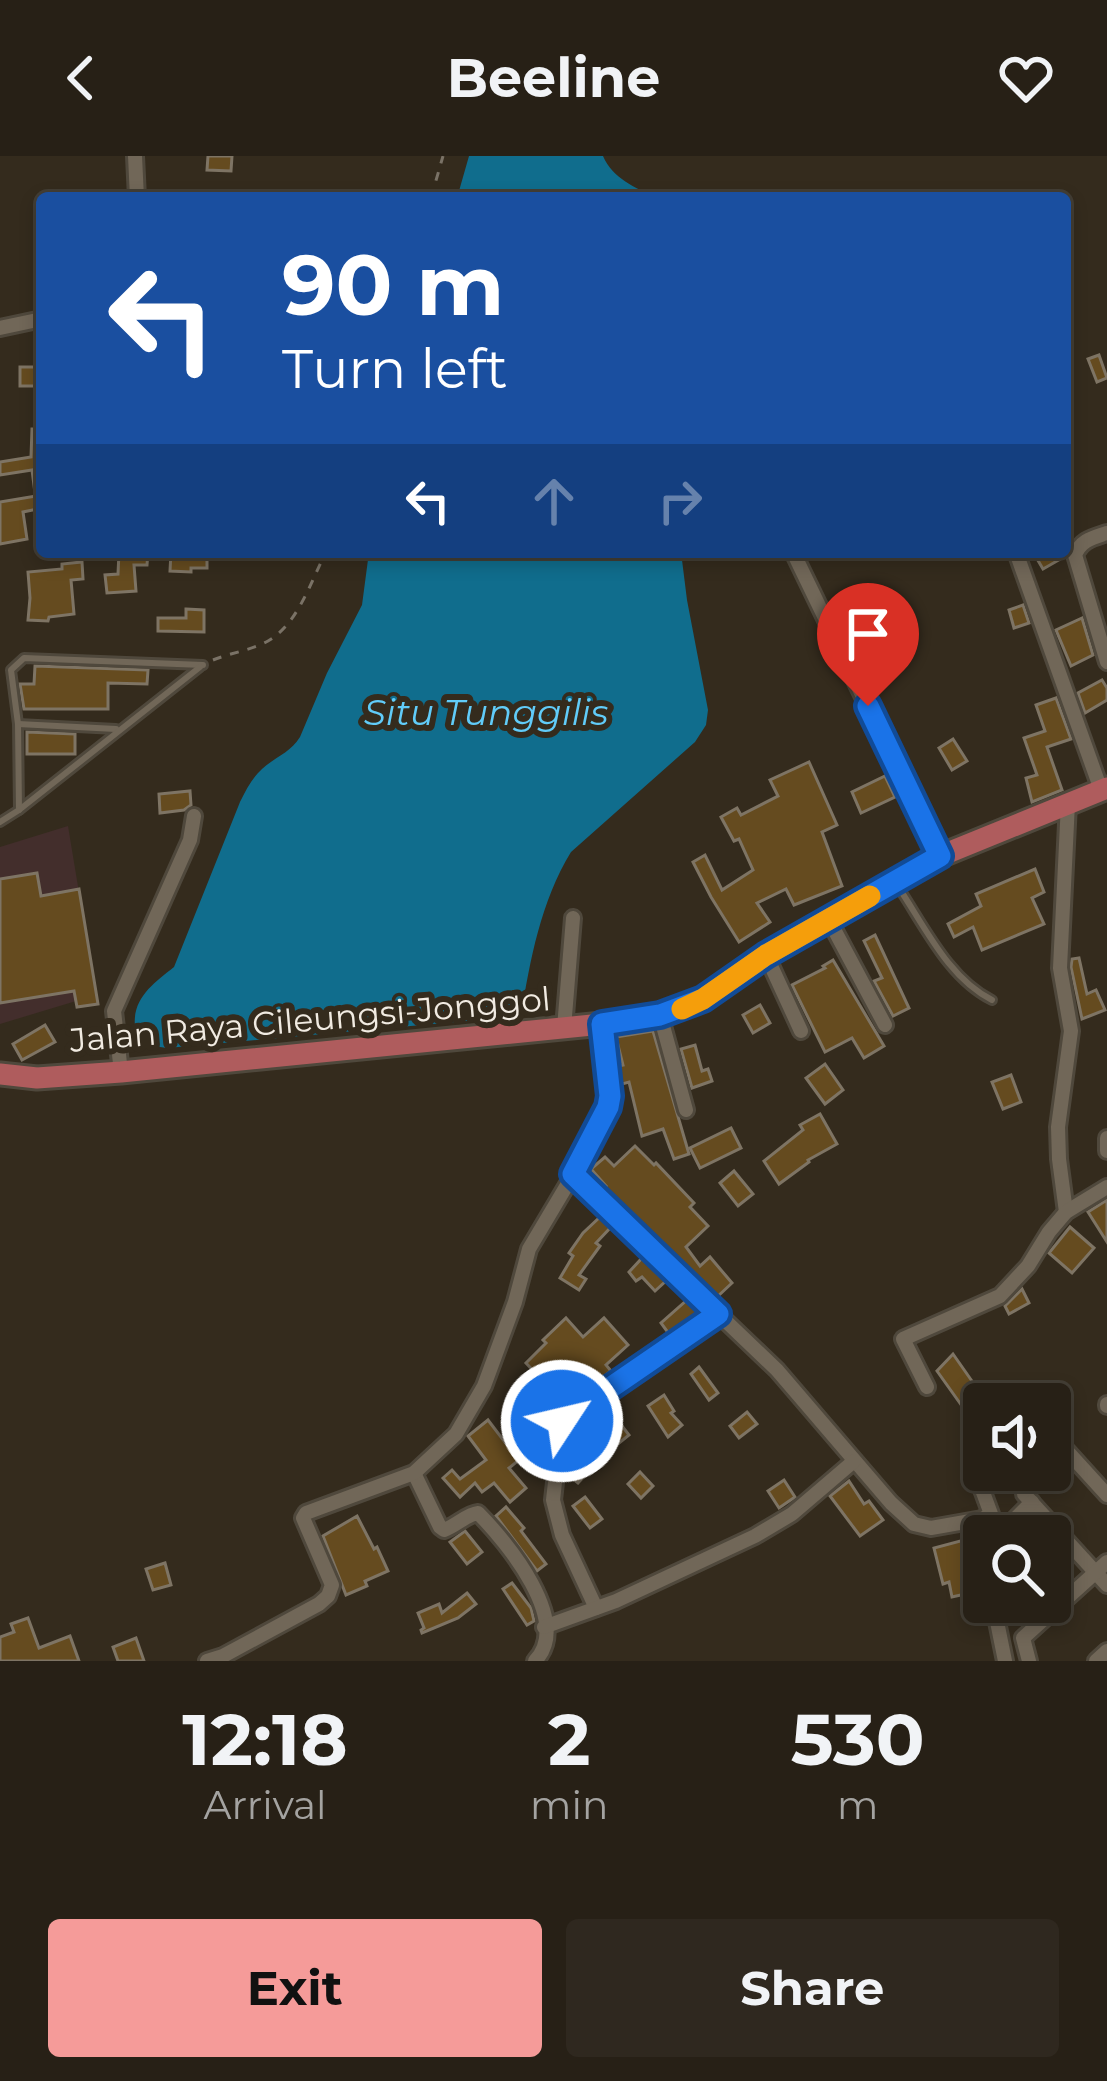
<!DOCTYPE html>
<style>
:root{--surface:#272016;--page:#2f281f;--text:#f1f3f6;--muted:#a4a3a1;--line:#433e35;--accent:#f59b99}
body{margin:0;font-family:Montserrat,sans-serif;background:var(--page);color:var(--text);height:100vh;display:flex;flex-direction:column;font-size:45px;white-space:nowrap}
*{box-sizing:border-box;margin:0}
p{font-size:39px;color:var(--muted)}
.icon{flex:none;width:66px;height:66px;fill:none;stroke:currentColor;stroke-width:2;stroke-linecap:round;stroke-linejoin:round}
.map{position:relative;height:1505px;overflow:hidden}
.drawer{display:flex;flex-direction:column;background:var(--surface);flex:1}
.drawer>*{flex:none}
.banner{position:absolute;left:36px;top:36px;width:1035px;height:366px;border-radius:12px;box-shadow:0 6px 18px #0003,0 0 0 3px var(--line);background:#1a4fa0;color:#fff;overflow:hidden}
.fabs{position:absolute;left:963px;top:1227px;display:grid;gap:24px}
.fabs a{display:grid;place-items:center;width:108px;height:108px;border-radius:12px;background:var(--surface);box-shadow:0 6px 18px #0003,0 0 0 3px var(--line);font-size:60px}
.pin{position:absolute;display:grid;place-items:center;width:102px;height:102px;color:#fff;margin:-123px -51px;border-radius:50% 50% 50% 0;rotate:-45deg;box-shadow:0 0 12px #0007}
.pin .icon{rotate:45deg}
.me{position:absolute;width:132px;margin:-66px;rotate:55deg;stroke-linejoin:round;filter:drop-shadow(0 0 9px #0008)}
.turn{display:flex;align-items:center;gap:42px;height:252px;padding:0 48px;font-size:54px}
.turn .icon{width:156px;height:156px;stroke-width:2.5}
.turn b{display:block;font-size:84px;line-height:102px}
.lanes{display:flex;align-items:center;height:114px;padding:0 48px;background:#0003;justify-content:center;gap:60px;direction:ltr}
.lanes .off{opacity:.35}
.eta{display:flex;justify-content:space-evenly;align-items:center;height:204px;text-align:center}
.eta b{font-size:72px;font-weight:700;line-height:84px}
.button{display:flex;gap:24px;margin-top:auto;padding:24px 48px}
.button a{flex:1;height:138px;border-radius:12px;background:var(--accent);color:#111;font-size:48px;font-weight:700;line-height:138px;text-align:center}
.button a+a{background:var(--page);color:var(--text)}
header{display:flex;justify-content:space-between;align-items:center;height:156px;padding:0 48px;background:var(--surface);font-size:54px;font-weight:700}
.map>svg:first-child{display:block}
.industrial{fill:#432e2c}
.water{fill:#106d8d}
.building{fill:#654b1f;stroke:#7e7464;stroke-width:3}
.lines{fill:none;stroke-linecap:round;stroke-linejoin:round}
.lane-casing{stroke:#4f483c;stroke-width:12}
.street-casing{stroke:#4f483c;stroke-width:20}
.primary-casing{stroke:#4f483c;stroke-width:27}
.path{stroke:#7a7266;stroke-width:3;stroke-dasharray:9 9;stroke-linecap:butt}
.lane{stroke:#716758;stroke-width:6}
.street{stroke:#716758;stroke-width:14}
.primary{stroke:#af5c5d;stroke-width:21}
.route-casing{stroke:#114b97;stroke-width:30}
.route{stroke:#1a73e8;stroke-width:21}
.slow{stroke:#f59e0b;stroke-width:21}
.labels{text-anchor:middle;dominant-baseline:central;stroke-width:12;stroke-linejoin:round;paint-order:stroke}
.street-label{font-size:33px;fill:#f1ebe2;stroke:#342b1d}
.water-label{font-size:36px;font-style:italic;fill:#61ccf9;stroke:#342b1d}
</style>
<header><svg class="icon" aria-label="back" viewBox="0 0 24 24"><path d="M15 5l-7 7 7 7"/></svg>Beeline<svg class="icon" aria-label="heart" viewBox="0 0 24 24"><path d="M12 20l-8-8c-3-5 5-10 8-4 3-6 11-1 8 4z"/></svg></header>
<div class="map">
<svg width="1107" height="1505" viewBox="0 0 1107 1505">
<rect width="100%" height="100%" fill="#342b1d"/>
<path class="industrial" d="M 68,670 L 96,839 L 0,868 L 0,691 Z"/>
<g class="water">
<path d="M 469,0 L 603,0 C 613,23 635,31 656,42 L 457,42 Z"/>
<path d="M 369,396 L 681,396 L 687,444 L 708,554 L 706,569 L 695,586 L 571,696 C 541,745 530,804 521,860 L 167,892 L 153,890 L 135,871 C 132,842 154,827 174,811 L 240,646 C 246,634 252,622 262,613 C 275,601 290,597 300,581 L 327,517 L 362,449 Z"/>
</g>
<g class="building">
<path d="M 208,0 L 232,0 L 231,15 L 207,14 Z"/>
<path d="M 1099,199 L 1107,222 L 1097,226 L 1088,203 Z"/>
<rect x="20" y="211" width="18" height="19"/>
<path d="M 32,273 L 42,273 L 42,337 L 35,337 L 32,314 L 0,319 L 0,306 L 31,301 Z"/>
<path d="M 42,339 L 42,352 L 23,356 L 27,383 L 0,388 L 0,346 Z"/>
<path d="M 119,396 L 148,396 L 147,409 L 134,409 L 136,435 L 107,437 L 105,419 L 118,418 Z"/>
<path d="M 171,396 L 207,396 L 207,412 L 191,412 L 191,416 L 170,415 Z"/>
<path d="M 1033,396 L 1064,396 L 1064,401 L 1043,413 Z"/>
<path d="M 82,406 L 83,423 L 71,424 L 74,458 L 49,461 L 48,465 L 28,464 L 30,442 L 28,416 L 62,413 L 62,408 Z"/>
<path d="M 1023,449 L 1029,467 L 1014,472 L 1009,454 Z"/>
<path d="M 186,453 L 204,454 L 204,476 L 158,475 L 158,462 L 186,462 Z"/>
<path d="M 1082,462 L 1093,499 L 1071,510 L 1056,474 Z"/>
<path d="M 35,510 L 148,514 L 147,528 L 108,527 L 108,553 L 24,553 L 20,528 L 34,528 Z"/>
<path d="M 1102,524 L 1107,532 L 1107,544 L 1085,557 L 1078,537 Z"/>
<path d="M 1056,542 L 1071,583 L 1047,591 L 1062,634 L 1032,646 L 1026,622 L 1037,619 L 1024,582 L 1045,575 L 1036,549 Z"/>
<path d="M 27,576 L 75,578 L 75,598 L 27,598 Z"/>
<path d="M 953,583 L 967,605 L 952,614 L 939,592 Z"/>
<path d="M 809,606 L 837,669 L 822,676 L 842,730 L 794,749 L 786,733 L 757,747 L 770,766 L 739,786 L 711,741 L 693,706 L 705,699 L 722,734 L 753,714 L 739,683 L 734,685 L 721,661 L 737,652 L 741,659 L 778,640 L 770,624 Z"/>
<path d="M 885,620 L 895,641 L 861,657 L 852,636 Z"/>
<path d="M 190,635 L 191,649 L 184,654 L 160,657 L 159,638 Z"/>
<path d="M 1035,713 L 1044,736 L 1032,742 L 1044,768 L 982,794 L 973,771 L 954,781 L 948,768 L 981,750 L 976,738 Z"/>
<path d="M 37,717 L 41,740 L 79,733 L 98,848 L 77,851 L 74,835 L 0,847 L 0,723 Z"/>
<path d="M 875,779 L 909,852 L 893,860 L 874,825 L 882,822 L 864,785 Z"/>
<path d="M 1079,802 L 1087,838 L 1096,834 L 1105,854 L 1082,863 L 1071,811 L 1072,803 Z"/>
<path d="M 833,804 L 884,890 L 864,902 L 852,882 L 825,896 L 792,829 L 825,812 L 823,810 Z"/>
<path d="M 760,849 L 770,867 L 753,877 L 743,859 Z"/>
<path d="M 45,869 L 55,886 L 22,904 L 13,888 Z"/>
<path d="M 653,875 L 689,998 L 674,1003 L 663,973 L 642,980 L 629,926 L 622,928 L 619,918 L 618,910 L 623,909 L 616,881 Z"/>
<path d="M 695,889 L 702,915 L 708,913 L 712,925 L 692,932 L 681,893 Z"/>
<path d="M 825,908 L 843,934 L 825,948 L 806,922 Z"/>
<path d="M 1011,919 L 1021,946 L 1003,953 L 992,926 Z"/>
<path d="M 820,958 L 837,988 L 808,1004 L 809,1006 L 779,1028 L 764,1005 L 803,974 L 800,969 Z"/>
<path d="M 731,972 L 741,992 L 700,1012 L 690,992 Z"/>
<path d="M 635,990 L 654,1009 L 656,1007 L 694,1047 L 690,1051 L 708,1070 L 686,1091 L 700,1110 L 710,1101 L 732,1127 L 717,1141 L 603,1032 L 606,1030 L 591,1013 L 605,1001 L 614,1010 Z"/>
<path d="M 734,1015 L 753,1038 L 738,1050 L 720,1027 Z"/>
<path d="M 1107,1044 L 1107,1086 L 1088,1056 Z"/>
<path d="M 600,1061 L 611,1071 L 596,1087 L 600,1090 L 579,1119 L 586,1123 L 579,1134 L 560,1122 L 573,1100 L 569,1097 L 583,1077 Z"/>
<path d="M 1070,1071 L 1094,1092 L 1072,1117 L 1049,1097 Z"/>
<path d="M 643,1101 L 667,1124 L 655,1135 L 642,1121 L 636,1125 L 629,1116 Z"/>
<path d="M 1022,1133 L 1029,1147 L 1009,1158 L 1005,1150 Z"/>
<path d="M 687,1144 L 700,1156 L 669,1178 L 661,1167 Z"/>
<path d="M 566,1162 L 583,1181 L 604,1162 L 628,1189 L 606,1209 L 611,1215 L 565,1249 L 526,1207 L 546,1187 L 543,1184 Z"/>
<path d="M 953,1198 L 981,1238 L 962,1250 L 937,1215 Z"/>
<path d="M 699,1211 L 718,1237 L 709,1244 L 691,1218 Z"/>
<path d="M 664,1239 L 674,1255 L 671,1257 L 682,1269 L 668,1281 L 648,1250 Z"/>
<path d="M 536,1241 L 551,1264 L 550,1273 L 537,1261 L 528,1266 L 518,1255 Z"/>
<path d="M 606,1249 L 629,1279 L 613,1292 L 608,1287 L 581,1308 L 589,1315 L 578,1327 L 567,1318 L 569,1303 L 577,1294 L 571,1286 L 573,1271 Z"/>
<path d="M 747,1256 L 757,1268 L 739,1282 L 730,1270 Z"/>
<path d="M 488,1264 L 507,1289 L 519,1280 L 530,1295 L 509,1312 L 526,1332 L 510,1346 L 494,1327 L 482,1336 L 475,1327 L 460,1341 L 443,1322 L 452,1314 L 460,1323 L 486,1304 L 468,1280 Z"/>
<path d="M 640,1316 L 653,1330 L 641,1342 L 628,1328 Z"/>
<path d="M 784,1324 L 795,1341 L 779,1352 L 768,1335 Z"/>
<path d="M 849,1325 L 864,1348 L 869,1345 L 883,1364 L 860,1380 L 830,1340 Z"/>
<path d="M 585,1341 L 602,1363 L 590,1372 L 573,1350 Z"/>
<path d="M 506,1351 L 524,1372 L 521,1375 L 546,1408 L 537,1415 L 496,1360 Z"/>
<path d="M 357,1360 L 374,1393 L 377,1391 L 388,1415 L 365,1425 L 367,1430 L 346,1439 L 323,1380 Z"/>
<path d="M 465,1375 L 482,1396 L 467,1408 L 450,1386 Z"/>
<path d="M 964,1384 L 974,1420 L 971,1421 L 974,1436 L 952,1441 L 949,1426 L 943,1428 L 934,1392 Z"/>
<path d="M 165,1407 L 171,1429 L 153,1434 L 146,1413 Z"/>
<path d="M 512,1427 L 531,1452 L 534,1465 L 527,1469 L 503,1433 Z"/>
<path d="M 467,1437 L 476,1448 L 458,1462 L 422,1477 L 421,1474 L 424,1472 L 418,1457 L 439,1448 L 442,1457 Z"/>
<path d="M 28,1462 L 39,1492 L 70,1480 L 79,1505 L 0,1505 L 0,1481 L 14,1476 L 11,1468 Z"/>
<path d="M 136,1482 L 144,1505 L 118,1505 L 113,1491 Z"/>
</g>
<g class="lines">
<g class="lane-casing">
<g id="lane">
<path d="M 18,568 L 116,573"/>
<path d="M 19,654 L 18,568 L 11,514 L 24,502 L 203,509"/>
<path d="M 0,666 L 19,654 L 200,511"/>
<path d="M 897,729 C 924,769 948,822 992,844"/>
</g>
</g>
<g class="street-casing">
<g id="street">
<path d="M 135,0 L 137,42"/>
<path d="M 0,172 L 42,163"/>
<path d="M 1107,377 C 1092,382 1081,384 1075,399 L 1107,506"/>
<path d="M 793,396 L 940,700"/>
<path d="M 1016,396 L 1101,634"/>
<path d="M 828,762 L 885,869"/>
<path d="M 766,799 L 801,875"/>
<path d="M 660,859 L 686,954"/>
<path d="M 564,872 L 573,762"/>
<path d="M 121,916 L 114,855 L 190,684 L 194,660"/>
<path d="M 1107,982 L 1107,995"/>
<path d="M 573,1019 L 777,1214 L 891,1347 L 914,1368 L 931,1372 L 982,1363"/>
<path d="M 1066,1056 L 1059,1003 L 1058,971 L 1071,875 L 1060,812 L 1068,647"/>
<path d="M 927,1231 L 903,1183 L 1000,1140 L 1028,1110 L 1049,1076 L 1066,1056 L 1107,1031"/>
<path d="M 1107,1248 L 1107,1250"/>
<path d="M 1067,1295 L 1107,1339"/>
<path d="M 414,1317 L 440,1371 L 444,1374 C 456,1370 467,1358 478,1357 C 507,1386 573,1466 535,1505"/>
<path d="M 977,1320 L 991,1358 L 982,1363 L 984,1381"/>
<path d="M 1024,1338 L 1107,1429"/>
<path d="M 998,1380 L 1032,1346"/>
<path d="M 993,1446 L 1005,1505"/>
<path d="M 596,1452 L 562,1379 L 553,1344 L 562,1265 L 718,1158"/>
<path d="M 544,1471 L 616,1445 L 755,1380 L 792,1358 L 854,1305"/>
<path d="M 207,1505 L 223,1500 L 319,1448 L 328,1440 L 332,1429 L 303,1362 L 306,1357 L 414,1317 L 456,1278 L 484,1230 L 515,1146 L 529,1093 L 573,1019 L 608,951 L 610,940 L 602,868"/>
<path d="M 1029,1505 L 1023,1482 L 1107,1406"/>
<path d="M 1096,1505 L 1107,1495"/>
</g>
</g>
<g class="primary-casing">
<path id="primary" d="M 0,918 L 37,922 L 121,916 L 602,868 L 660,859 L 703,843 L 766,799 L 940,700 L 1107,632"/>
</g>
<g class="path">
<path d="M 431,42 L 443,0"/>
<path d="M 213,504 C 230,497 252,494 268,485 C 298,468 311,425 326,396"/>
</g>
<use href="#lane" class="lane"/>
<use href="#street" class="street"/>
<use href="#primary" class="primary"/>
</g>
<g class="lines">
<g class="route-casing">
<path id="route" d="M 562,1265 L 718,1158 L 573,1018 L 608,951 L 610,940 L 602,868 L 660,859 L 703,843 L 766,799 L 940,700 L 868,550"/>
</g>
<use href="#route" class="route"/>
<path class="slow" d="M 682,853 L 703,843 L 766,799 L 870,740"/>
</g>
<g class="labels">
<g class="street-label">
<text transform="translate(310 863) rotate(-5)">Jalan Raya Cileungsi-Jonggol</text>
</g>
<g class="water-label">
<text x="486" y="556">Situ Tunggilis</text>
</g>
</g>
</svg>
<div class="fabs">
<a><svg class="icon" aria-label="sound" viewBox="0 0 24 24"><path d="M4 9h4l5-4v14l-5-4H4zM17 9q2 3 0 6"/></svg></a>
<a><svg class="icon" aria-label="search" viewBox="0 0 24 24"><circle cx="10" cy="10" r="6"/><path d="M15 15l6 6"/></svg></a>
</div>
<div class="pin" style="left:868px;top:550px;background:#d93025"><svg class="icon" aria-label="arrive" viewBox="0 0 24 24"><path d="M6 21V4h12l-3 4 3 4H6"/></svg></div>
<svg class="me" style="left:562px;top:1265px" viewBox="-20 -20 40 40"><circle r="17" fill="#1a73e8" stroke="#fff" stroke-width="3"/><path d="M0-11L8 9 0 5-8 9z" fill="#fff"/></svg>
<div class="banner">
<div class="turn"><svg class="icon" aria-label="left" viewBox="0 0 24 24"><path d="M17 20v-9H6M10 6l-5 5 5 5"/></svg><div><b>90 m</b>Turn left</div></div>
<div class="lanes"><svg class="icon" aria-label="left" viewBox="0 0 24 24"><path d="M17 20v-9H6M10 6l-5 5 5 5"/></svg><svg class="icon off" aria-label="ahead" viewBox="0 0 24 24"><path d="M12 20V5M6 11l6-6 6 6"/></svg><svg class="icon off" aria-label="right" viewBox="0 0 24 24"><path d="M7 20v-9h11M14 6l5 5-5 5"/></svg></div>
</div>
</div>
<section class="drawer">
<div class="eta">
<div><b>12:18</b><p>Arrival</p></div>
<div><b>2</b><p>min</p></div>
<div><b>530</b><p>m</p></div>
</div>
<div class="button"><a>Exit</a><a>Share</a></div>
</section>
